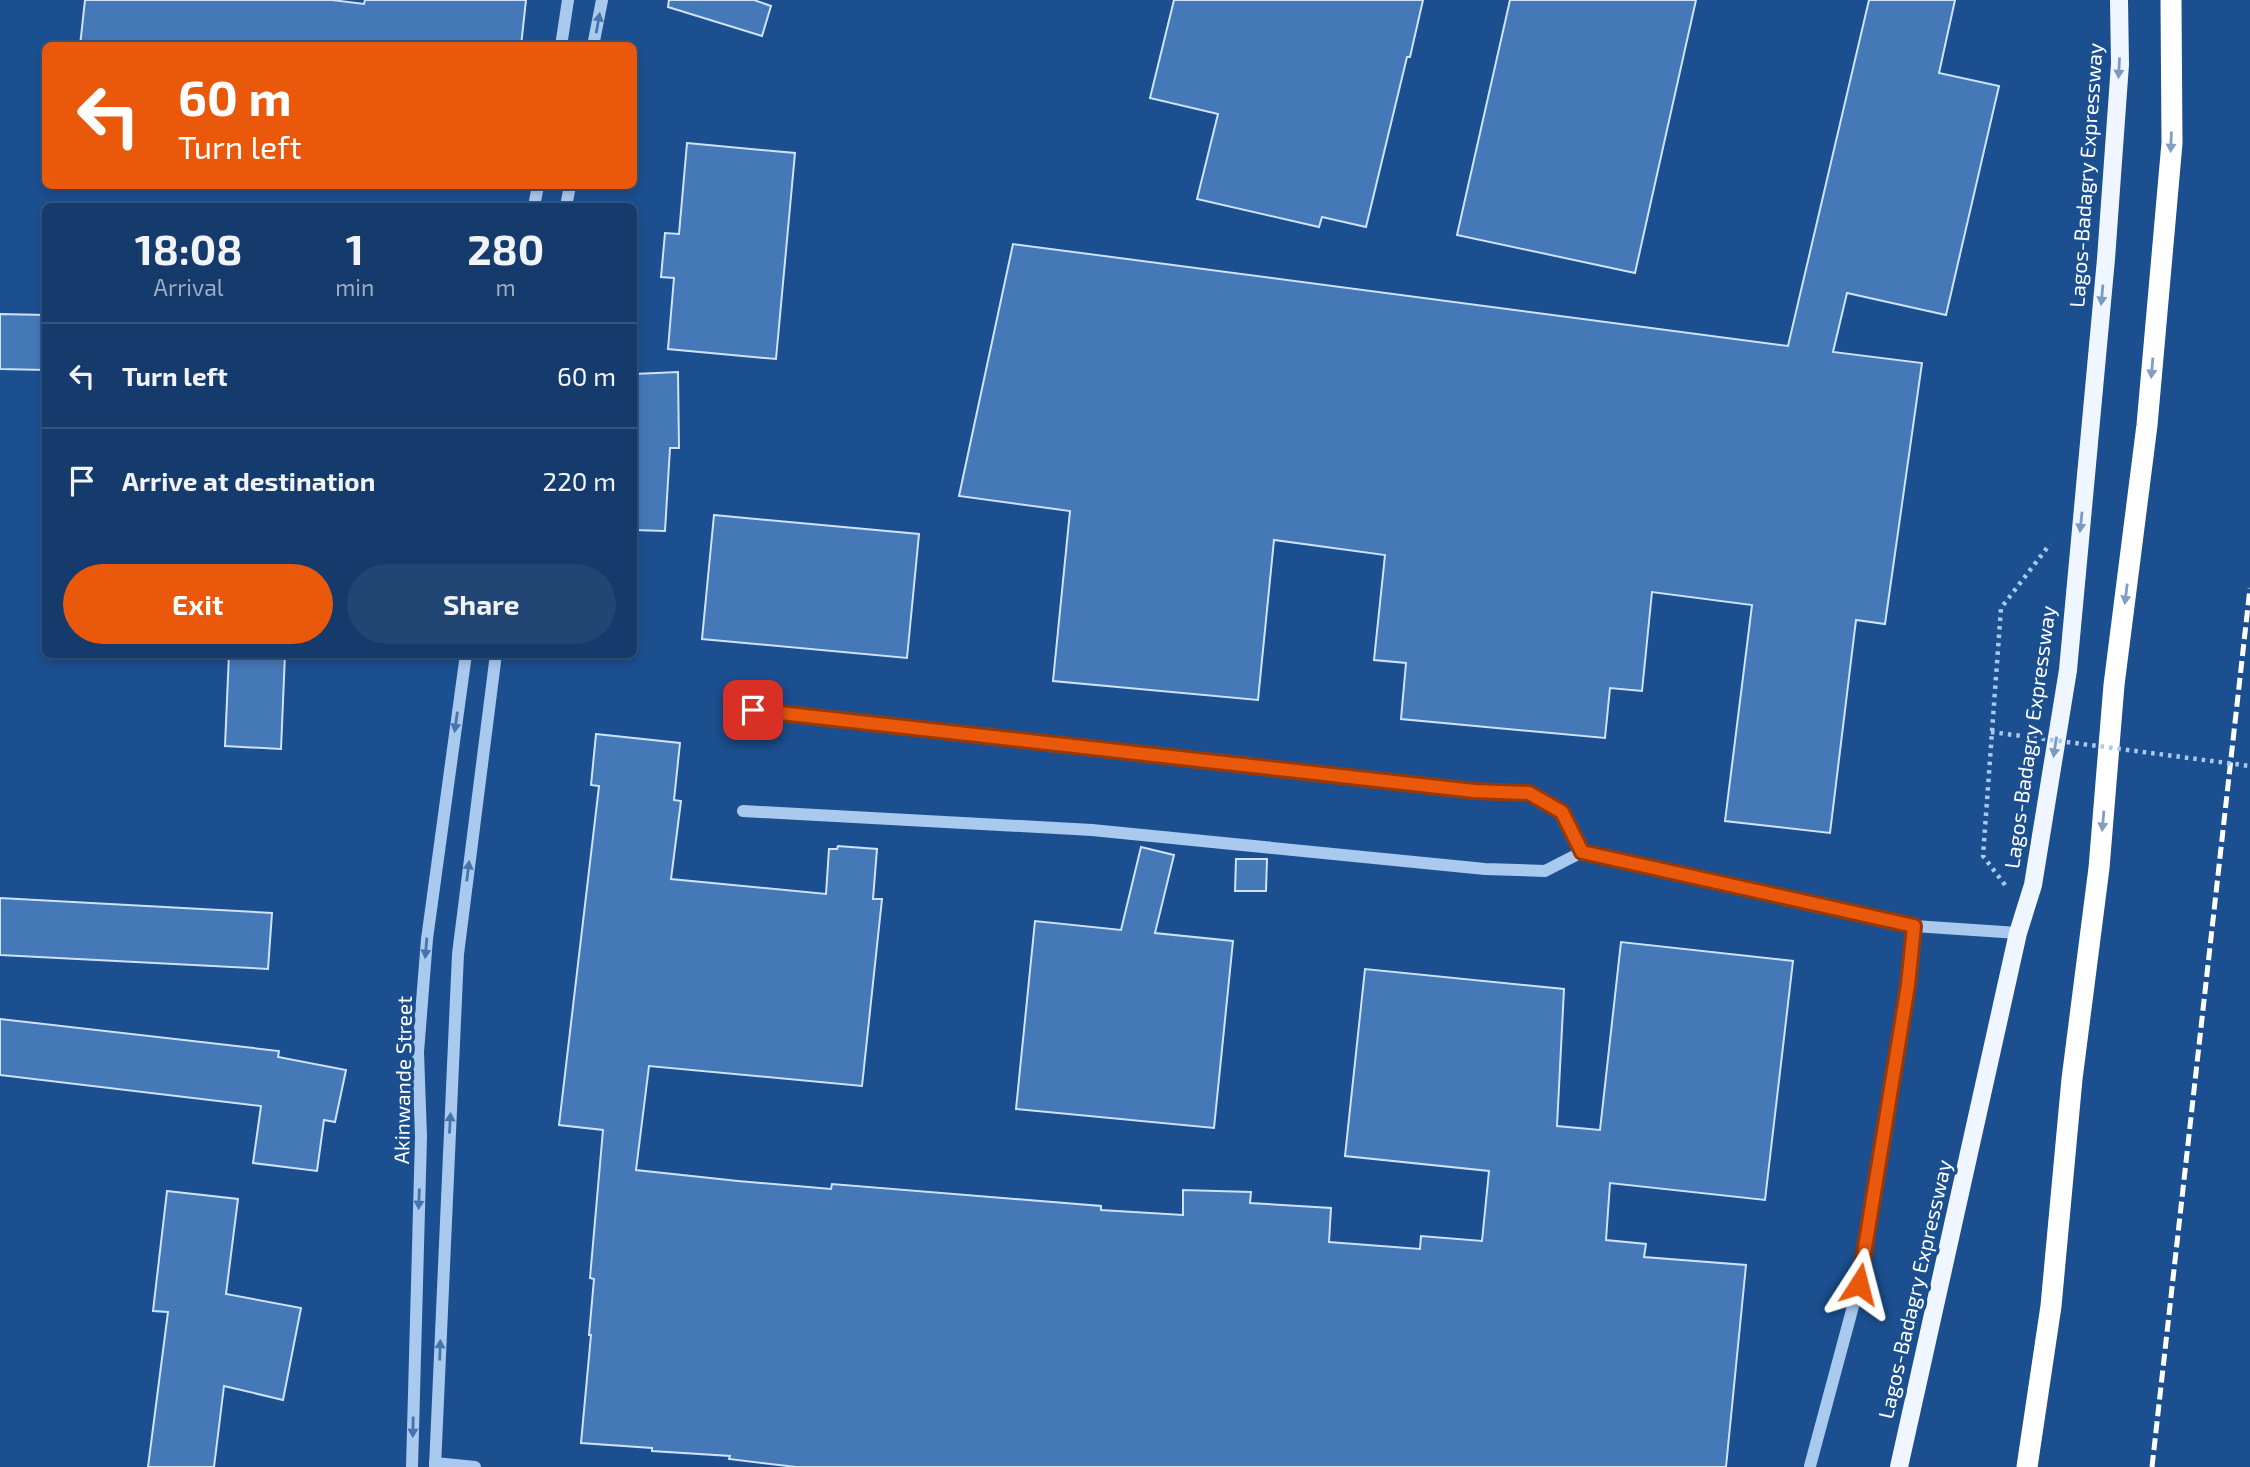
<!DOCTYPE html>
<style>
:root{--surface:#143b6b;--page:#214673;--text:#f1f3f6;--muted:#9dadc1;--line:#33557e;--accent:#ea580c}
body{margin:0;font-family:"Exo 2",sans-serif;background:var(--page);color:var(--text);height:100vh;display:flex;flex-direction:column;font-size:26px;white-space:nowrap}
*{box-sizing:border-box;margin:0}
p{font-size:23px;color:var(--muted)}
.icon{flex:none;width:38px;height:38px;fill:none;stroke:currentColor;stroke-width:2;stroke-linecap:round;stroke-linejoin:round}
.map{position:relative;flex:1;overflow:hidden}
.details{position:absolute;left:42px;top:203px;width:595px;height:455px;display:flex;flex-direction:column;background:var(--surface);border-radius:10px;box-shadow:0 4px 10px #0003,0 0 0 2px var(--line)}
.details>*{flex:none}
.top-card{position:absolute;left:42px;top:42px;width:595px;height:147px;border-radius:10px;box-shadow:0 4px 10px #0003,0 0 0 2px var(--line);background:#ea580c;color:#fff;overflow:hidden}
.pin{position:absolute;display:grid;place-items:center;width:60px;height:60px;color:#fff;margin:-30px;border-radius:14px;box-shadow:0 4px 10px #0006}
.me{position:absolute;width:77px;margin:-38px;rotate:9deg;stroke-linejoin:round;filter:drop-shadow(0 0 5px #0008)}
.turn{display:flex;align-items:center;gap:24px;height:147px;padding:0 21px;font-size:32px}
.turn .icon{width:91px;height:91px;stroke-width:2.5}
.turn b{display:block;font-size:49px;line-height:60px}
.eta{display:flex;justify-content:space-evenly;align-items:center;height:119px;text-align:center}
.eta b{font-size:42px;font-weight:700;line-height:49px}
.cta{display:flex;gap:14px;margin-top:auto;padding:14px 21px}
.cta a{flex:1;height:80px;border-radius:42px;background:var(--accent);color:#fff;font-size:28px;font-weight:700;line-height:80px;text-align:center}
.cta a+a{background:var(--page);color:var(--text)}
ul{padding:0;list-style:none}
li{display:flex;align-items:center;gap:21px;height:105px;padding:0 21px;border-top:2px solid var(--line)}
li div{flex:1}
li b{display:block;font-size:26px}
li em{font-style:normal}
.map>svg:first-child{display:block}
.building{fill:#4478b7;stroke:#cfe3fa;stroke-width:2}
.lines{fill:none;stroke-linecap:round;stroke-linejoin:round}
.path{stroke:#a9c9ee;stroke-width:4.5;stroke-dasharray:3.5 5;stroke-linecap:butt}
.minor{stroke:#a9c9ee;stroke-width:12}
.major{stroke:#f0f6ff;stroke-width:18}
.highway{stroke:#fff;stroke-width:21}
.rail{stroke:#fff;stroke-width:5;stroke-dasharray:12 5;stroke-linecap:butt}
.path-bridge{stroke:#a9c9ee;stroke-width:4.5;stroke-dasharray:3.5 5;stroke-linecap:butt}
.oneway{fill:#4674ac}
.oneway2{fill:#7b9ac1}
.oneway3{fill:#829ec1}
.route-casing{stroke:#983908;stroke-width:18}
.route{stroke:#ea580c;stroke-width:12}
.labels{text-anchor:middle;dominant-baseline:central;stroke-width:7;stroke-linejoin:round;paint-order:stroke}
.street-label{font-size:21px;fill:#fff;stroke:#1b4f8f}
</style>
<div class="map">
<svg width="2250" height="1467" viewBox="0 0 2250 1467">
<rect width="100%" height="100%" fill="#1b4f8f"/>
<g class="building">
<path d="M 85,0 L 332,0 L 364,4 L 365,0 L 526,0 L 521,46 L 80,46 Z"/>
<path d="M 669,0 L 754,0 L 771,6 L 762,36 L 668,7 Z"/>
<path d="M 1174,0 L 1423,0 L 1410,57 L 1407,57 L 1366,227 L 1322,217 L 1319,227 L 1197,199 L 1218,114 L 1150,98 Z"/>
<path d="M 1510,0 L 1696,0 L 1635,273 L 1457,235 Z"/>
<path d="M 1869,0 L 1955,0 L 1939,73 L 1999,86 L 1946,315 L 1847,293 L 1833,352 L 1922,363 L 1885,624 L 1856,620 L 1830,833 L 1725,821 L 1752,605 L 1652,592 L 1642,691 L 1610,688 L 1605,738 L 1401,719 L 1406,663 L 1374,660 L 1385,555 L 1274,540 L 1258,700 L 1053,681 L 1070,511 L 959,496 L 1013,244 L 1788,346 Z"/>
<path d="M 687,143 L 795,153 L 776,359 L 668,349 L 674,278 L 661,277 L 665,233 L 679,234 Z"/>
<path d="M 0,314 L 46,315 L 46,370 L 0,369 Z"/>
<path d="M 678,372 L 679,448 L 670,448 L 665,531 L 634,530 L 634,374 Z"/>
<path d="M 714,515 L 919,534 L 907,658 L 702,639 Z"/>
<path d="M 229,654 L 285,654 L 281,749 L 225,746 Z"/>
<path d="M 596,734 L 680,743 L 674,800 L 681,801 L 671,879 L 826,894 L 829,849 L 837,849 L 838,846 L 877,849 L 873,899 L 882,899 L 862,1086 L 649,1066 L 636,1170 L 738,1181 L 831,1189 L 832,1184 L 1101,1206 L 1101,1210 L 1183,1215 L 1183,1190 L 1251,1192 L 1250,1203 L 1331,1208 L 1329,1242 L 1420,1249 L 1421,1236 L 1482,1241 L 1489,1171 L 1345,1156 L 1365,969 L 1564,989 L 1557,1126 L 1600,1130 L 1621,942 L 1793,961 L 1765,1200 L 1610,1183 L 1606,1240 L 1646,1244 L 1644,1257 L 1746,1265 L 1726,1467 L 796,1467 L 729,1459 L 730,1456 L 652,1451 L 652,1448 L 581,1443 L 591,1335 L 589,1335 L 594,1279 L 590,1278 L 603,1130 L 559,1125 L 599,786 L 591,785 Z"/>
<path d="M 1141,847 L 1174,855 L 1155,933 L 1233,941 L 1214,1128 L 1016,1109 L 1035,921 L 1121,930 Z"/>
<path d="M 1236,859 L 1267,859 L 1266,891 L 1235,891 Z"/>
<path d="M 0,898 L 272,913 L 268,969 L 0,955 Z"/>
<path d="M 0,1019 L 279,1051 L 278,1057 L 346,1070 L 335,1122 L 324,1120 L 317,1171 L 253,1163 L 261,1106 L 0,1075 Z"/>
<path d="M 167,1191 L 238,1199 L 226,1294 L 301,1308 L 283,1400 L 224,1386 L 214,1467 L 148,1467 L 168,1312 L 153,1311 Z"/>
</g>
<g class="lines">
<path class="path" d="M 2005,885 L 1983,856 L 2001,608 L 2050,544"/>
<g class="minor">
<path d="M 561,46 L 568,0"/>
<path d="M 593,46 L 602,0"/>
<path d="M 534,206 L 538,186"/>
<path d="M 566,206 L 570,186"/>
<path d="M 753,710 L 1474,791 L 1529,793 L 1562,812 L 1582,852"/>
<path d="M 743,811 L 1092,830 L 1485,869 L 1545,871 L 1582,852 L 1914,926"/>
<path d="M 435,1463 L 475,1467"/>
<path d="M 1810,1466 L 1859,1284 L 1908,985 L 1914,926 L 2018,933"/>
<path d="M 412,1467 L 421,1137 L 418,1052 L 427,939 L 466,654"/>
<path d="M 435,1467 L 458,954 L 496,654"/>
</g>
<path class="major" d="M 1899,1467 L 2018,933 L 2033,885 L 2068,670 L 2106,259 L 2120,64 L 2119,0"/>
<path class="highway" d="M 2027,1467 L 2051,1306 L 2072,1079 L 2099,868 L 2114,685 L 2147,425 L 2172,143 L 2171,0"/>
<path class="rail" d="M 2152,1467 L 2250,588"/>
<path class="path-bridge" d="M 1991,732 L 2250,766"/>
</g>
<defs><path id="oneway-solid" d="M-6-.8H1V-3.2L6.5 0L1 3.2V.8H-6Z" transform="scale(1.75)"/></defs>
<g class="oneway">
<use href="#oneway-solid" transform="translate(598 23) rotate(-80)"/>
<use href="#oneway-solid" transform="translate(456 722) rotate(98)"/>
<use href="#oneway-solid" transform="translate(468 871) rotate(-83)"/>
<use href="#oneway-solid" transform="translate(426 948) rotate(95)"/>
<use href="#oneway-solid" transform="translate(450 1123) rotate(-87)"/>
<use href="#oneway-solid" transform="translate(419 1199) rotate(92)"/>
<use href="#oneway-solid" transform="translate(440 1350) rotate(-88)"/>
<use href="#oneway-solid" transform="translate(413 1427) rotate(91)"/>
</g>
<g class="oneway2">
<use href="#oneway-solid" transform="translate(2119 68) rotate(93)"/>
<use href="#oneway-solid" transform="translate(2102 295) rotate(95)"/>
<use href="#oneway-solid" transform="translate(2081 522) rotate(96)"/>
<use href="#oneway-solid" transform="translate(2055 747) rotate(99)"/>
</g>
<g class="oneway3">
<use href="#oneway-solid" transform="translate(2171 142) rotate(92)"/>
<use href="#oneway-solid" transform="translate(2152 368) rotate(95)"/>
<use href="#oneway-solid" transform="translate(2126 594) rotate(97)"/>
<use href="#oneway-solid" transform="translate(2103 821) rotate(95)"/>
</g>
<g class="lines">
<g class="route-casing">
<path id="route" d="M 753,710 L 1474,791 L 1529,793 L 1562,812 L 1582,852 L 1914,926 L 1908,985 L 1859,1284"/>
</g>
<use href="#route" class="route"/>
</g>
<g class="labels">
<g class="street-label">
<text transform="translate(2085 175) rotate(-86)">Lagos-Badagry Expressway</text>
<text transform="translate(2029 737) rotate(-82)">Lagos-Badagry Expressway</text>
<text transform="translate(402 1080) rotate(-89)">Akinwande Street</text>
<text transform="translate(1914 1289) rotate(-77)">Lagos-Badagry Expressway</text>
</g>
</g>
</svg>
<div class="pin" style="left:753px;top:710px;background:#d93025"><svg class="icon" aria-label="arrive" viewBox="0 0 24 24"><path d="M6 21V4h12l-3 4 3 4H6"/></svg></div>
<svg class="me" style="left:1859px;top:1284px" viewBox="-20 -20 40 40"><path d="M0-17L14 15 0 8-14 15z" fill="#ea580c" stroke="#fff" stroke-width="4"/></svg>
<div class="top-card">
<div class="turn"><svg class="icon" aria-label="left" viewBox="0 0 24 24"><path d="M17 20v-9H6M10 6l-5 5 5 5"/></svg><div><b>60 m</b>Turn left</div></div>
</div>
<section class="details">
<div class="eta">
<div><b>18:08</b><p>Arrival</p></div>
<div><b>1</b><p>min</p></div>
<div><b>280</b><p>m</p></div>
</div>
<ul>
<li><svg class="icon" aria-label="left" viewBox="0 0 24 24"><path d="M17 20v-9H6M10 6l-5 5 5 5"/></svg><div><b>Turn left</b></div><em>60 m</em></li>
<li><svg class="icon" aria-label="arrive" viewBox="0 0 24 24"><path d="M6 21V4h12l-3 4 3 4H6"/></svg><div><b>Arrive at destination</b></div><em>220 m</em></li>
</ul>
<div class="cta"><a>Exit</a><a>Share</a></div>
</section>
</div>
